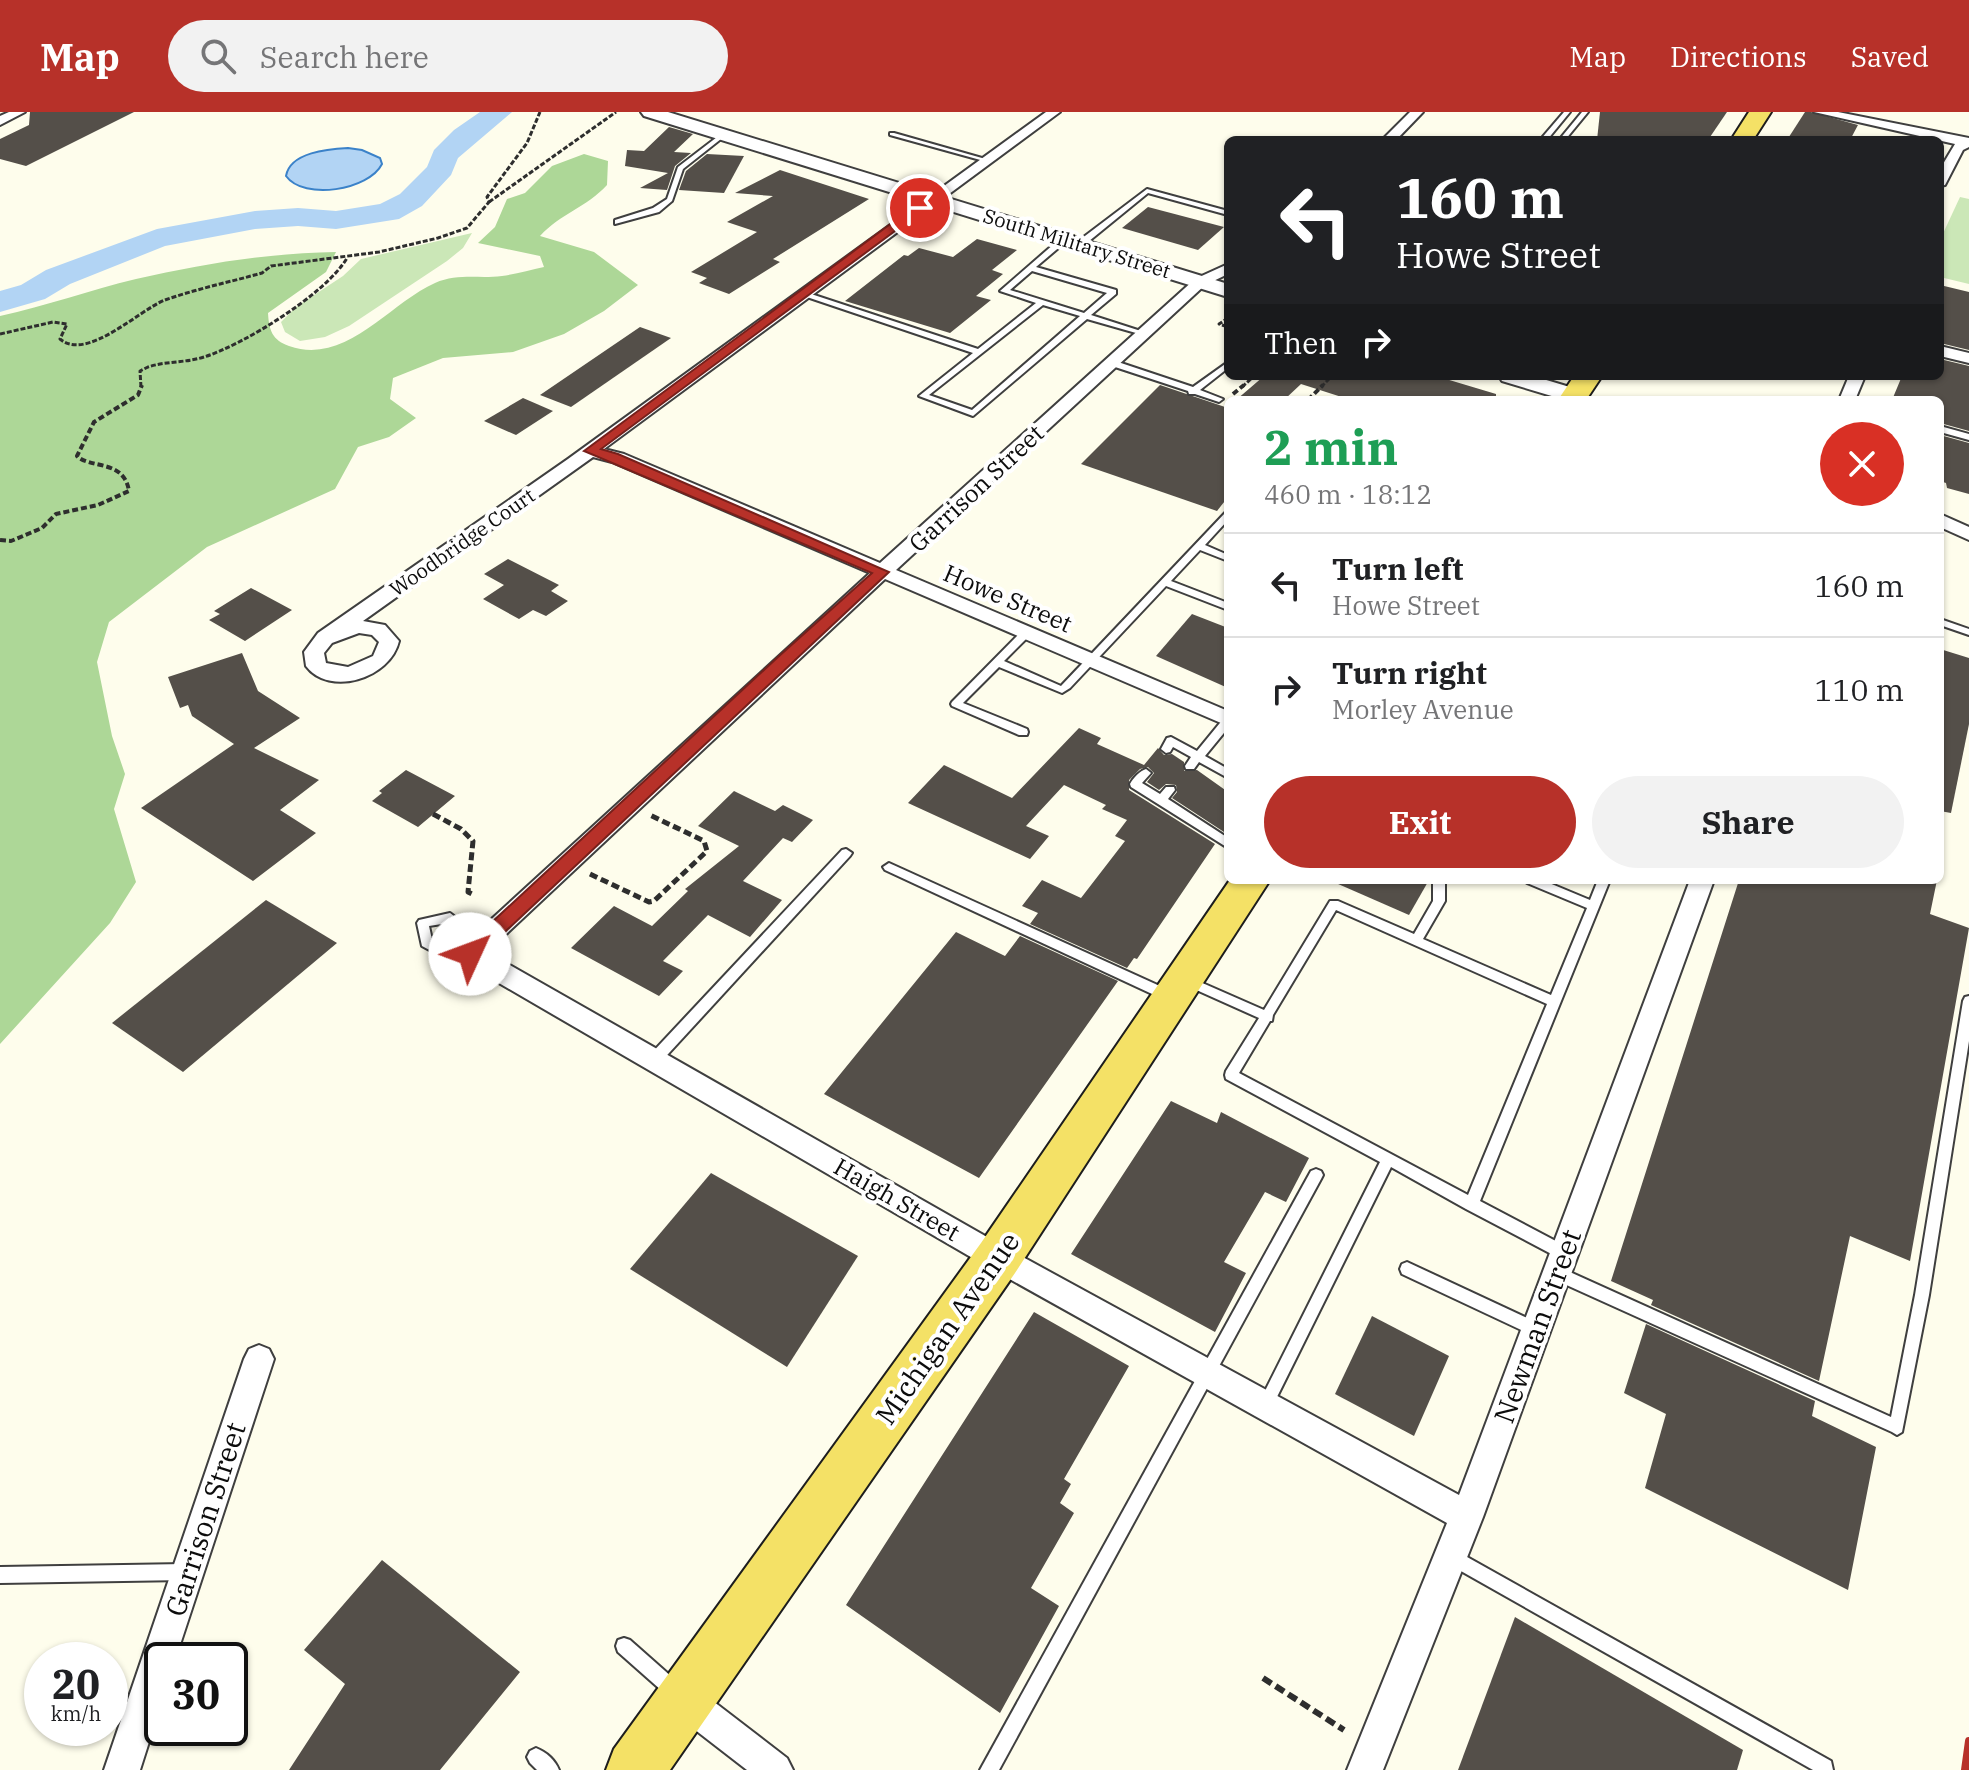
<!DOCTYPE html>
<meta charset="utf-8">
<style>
:root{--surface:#fff;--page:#f2f2f2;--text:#202124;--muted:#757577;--line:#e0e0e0;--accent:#b73129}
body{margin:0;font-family:"IBM Plex Serif",serif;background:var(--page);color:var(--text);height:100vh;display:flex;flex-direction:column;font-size:30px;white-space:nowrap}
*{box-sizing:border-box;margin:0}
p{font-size:26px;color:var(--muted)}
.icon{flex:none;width:44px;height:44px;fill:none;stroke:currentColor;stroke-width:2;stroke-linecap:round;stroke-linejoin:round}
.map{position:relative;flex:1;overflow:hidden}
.panel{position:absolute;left:1224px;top:284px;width:720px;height:488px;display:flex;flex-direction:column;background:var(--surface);border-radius:12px;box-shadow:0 2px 6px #0004}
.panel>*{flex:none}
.banner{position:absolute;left:1224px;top:24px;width:720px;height:244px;border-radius:12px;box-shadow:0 2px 6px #0004;background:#202124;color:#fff;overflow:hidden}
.speed{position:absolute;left:24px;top:1530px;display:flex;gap:16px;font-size:40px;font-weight:700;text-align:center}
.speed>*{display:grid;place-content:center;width:104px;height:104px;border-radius:50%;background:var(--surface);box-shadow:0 2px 6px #0004;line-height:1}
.speed small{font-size:20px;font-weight:400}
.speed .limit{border:4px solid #111;border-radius:12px;background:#fff;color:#111}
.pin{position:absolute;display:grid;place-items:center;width:68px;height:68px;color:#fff;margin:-34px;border:4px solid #fff;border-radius:50%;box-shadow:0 2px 8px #0007}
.me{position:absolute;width:88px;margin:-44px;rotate:47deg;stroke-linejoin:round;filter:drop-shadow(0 0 6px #0008)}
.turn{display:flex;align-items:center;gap:28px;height:168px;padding:0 40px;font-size:36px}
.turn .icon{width:104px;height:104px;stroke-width:2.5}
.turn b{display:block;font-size:56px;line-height:68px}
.then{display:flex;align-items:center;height:76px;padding:0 40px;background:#0003;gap:16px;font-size:30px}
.round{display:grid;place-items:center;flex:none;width:84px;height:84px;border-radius:42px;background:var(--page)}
.head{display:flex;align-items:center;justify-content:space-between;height:136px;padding:0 40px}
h1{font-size:48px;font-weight:800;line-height:60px;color:#1e9e55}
.primary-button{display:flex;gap:16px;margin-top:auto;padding:16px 40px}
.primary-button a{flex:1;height:92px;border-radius:48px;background:var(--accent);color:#fff;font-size:32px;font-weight:800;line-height:92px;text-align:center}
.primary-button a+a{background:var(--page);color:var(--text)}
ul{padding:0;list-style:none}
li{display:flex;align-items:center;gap:24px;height:104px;padding:0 40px;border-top:2px solid var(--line)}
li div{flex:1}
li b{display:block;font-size:30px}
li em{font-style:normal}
header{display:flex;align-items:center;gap:48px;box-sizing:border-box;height:112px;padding:0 40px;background:var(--accent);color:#fff}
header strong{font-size:38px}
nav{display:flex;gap:44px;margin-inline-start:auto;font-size:28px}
.search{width:560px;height:72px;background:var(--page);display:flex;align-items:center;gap:20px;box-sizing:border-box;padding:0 28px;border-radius:44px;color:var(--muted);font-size:30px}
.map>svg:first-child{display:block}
.green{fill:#cbe7b7}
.forest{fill:#add797}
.water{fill:#b2d4f4;stroke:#3b82c9;stroke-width:2}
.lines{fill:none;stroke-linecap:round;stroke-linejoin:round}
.river{fill:#b2d4f4;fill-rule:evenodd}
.building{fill:#544f49}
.service-casing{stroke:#3f3f3f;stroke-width:4}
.minor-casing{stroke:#3f3f3f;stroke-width:4}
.tertiary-casing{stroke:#3f3f3f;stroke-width:4}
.primary-casing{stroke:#1d1d1d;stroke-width:4}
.path-far3{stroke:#2e2e2e;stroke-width:3;stroke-dasharray:5 2;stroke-linecap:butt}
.path-far2{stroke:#2e2e2e;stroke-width:4;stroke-dasharray:6 3;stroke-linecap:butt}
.path-far1{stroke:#2e2e2e;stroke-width:5;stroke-dasharray:8 4;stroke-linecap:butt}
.path{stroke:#2e2e2e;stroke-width:6;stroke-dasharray:10 5;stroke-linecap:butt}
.service{fill:#fff;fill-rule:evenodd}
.minor{fill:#fff;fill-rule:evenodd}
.tertiary{fill:#fff;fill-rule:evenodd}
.primary{fill:#f4e166;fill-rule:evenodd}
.rail{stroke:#b73129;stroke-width:8}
.route{fill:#b73129;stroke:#77201b;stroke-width:2}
.labels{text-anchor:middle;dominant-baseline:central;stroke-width:8;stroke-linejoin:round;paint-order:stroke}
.far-street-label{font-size:20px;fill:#0c0c0c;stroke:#fff}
.street-label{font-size:24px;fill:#0c0c0c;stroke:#fff}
.near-street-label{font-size:28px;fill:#0c0c0c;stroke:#fff}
</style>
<header>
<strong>Map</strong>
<div class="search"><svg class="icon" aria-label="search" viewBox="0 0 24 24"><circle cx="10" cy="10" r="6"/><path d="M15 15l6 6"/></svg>Search here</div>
<nav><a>Map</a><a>Directions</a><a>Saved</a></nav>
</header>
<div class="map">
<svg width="1969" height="1658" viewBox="0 0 1969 1658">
<rect width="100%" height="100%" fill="#fefdec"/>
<g class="green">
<path d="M 1960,85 L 1969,87 L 1969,172 L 1940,165 L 1940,128 Z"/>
<path d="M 472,121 L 463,136 L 447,149 L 349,214 L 325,225 L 300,229 L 285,220 L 281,210 L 296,195 L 343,164 L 361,147 Z"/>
</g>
<path class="forest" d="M 584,42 L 608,49 L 607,73 C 587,95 560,102 540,124 L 594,140 L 638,173 L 604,199 L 564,222 L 513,240 L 443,246 L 393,266 L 390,287 L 416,306 L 389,325 L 358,335 L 335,377 L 207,435 L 109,510 L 97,550 L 112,624 L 125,662 L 114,697 L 136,770 L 110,811 L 0,932 L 0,204 C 46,194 90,178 136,167 C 202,152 269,141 336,140 L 326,160 L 268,201 C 269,218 272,228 289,234 C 346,254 388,192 435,171 C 458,161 479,167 502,164 C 516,162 530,158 544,155 L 540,144 L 478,131 L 495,115 L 507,87 L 525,81 L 552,54 Z"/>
<path class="water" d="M 348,36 L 362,38 L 380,46 L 382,52 C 369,78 304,89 286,64 C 290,40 329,37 348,36 Z"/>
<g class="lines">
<path class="river" d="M 480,0 L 512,0 L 458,46 L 451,63 L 422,94 L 399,107 L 336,117 L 298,114 L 255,117 L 165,134 L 70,172 L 45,187 L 0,200 L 0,179 L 21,173 L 46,158 L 157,117 L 255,99 L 298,96 L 336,99 L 380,92 L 400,82 L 427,55 L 434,38 L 454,18 Z"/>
</g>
<g class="building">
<path d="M 30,0 L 134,0 L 26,54 L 0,47 L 0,27 L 29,13 Z"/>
<path d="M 1600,0 L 1727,0 L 1708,28 L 1597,28 Z"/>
<path d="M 1805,0 L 1811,0 L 1858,13 L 1850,28 L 1787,28 Z"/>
<path d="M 669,15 L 693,22 L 674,40 L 691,41 L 675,54 L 667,78 L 640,76 L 668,61 L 625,54 L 627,38 L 644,39 Z"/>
<path d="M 707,42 L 744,44 L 724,81 L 679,78 L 686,59 Z"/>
<path d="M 780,58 L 869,87 L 773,147 L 780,150 L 729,182 L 699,171 L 707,166 L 691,160 L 757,120 L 727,110 L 773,84 L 735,81 Z"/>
<path d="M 1148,95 L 1224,115 L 1198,138 L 1122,116 Z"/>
<path d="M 977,127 L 1017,138 L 992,158 L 1003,162 L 976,184 L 991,188 L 950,221 L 845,189 L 904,143 L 908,144 L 919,136 L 953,145 Z"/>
<path d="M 1940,173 L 1969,180 L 1969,238 L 1940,231 Z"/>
<path d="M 640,215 L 671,226 L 571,295 L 540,283 Z"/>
<path d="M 1940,247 L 1969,254 L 1969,319 L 1940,311 L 1940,288 L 1892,288 L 1902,264 L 1940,264 Z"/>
<path d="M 1264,264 L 1436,264 L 1496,282 L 1496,288 L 1351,288 L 1301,272 L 1284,288 L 1236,288 Z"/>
<path d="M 1160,273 L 1228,296 L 1228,385 L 1217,399 L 1081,352 Z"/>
<path d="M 523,286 L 553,299 L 516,323 L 484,309 Z"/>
<path d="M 1940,323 L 1969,331 L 1969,382 L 1947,376 L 1946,371 L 1940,369 Z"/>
<path d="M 508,447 L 559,473 L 551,479 L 568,489 L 546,504 L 533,498 L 519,507 L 483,487 L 504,473 L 484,462 Z"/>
<path d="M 251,476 L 292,498 L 245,529 L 209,508 L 220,502 L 214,499 Z"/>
<path d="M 1192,502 L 1228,516 L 1228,576 L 1156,544 Z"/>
<path d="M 1940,537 L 1969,546 L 1969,612 L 1951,701 L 1940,699 Z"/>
<path d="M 242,541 L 258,579 L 300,606 L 254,636 L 319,668 L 280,698 L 316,721 L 253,769 L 141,696 L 234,632 L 192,604 L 188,593 L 180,596 L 168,565 Z"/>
<path d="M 1079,616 L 1101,626 L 1097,632 L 1144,653 L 1158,636 L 1164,643 L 1172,642 L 1184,650 L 1184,659 L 1197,658 L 1228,680 L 1228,715 L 1224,720 L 1172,686 L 1177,680 L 1176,673 L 1166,672 L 1159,678 L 1147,670 L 1154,661 L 1148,655 L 1140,657 L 1129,668 L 1129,678 L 1215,732 L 1137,847 L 1134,846 L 1127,856 L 1030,812 L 1038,801 L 1022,794 L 1042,768 L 1081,786 L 1125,729 L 1115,724 L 1127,708 L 1102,697 L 1106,693 L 1064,673 L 1026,714 L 1049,724 L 1030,747 L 908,691 L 944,653 L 1012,686 Z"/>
<path d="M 406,658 L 455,684 L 418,715 L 372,689 L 382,681 L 379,679 Z"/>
<path d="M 734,679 L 775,699 L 783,693 L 813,708 L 792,730 L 783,726 L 743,769 L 782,788 L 750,825 L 708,803 L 663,849 L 683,859 L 659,884 L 571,836 L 614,794 L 652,814 L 688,779 L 685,777 L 739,734 L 698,714 Z"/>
<path d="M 1329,768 L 1429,768 L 1409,803 Z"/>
<path d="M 1739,768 L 1937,768 L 1930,802 L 1969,816 L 1910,1149 L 1850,1124 L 1819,1269 L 1651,1193 L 1653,1188 L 1611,1169 Z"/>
<path d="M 266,788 L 337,831 L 183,960 L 112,911 Z"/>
<path d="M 956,820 L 1005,844 L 1020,824 L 1118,869 L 979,1066 L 824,982 Z"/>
<path d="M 1171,989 L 1217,1011 L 1221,1000 L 1309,1046 L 1286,1090 L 1265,1080 L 1224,1150 L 1246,1161 L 1215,1220 L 1071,1142 Z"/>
<path d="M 711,1061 L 858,1144 L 787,1255 L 630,1157 Z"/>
<path d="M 1034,1200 L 1129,1254 L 1064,1367 L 1071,1372 L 1060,1391 L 1074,1401 L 1031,1476 L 1059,1494 L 1000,1601 L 846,1493 Z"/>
<path d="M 1372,1204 L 1449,1244 L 1414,1324 L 1335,1282 Z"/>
<path d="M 1646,1212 L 1815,1289 L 1812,1304 L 1876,1335 L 1848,1478 L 1645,1376 L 1666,1302 L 1624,1281 Z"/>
<path d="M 382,1448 L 520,1560 L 440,1658 L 289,1658 L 345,1572 L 304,1538 Z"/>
<path d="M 1515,1505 L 1743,1638 L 1737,1658 L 1458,1658 Z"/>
</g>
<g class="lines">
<g class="service-casing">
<g id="service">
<path d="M 1564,0 L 1570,0 L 1547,28 L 1540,28 Z"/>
<path d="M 1582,0 L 1588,0 L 1565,28 L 1559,28 Z"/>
<path d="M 890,21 L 894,21 L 989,48 L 984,49 L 890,23 Z"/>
<path d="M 721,22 L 726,23 L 683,57 L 672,89 L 659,100 L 615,112 L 615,108 L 653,96 L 667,87 L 678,55 Z"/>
<path d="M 1147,77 L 1228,99 L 1228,103 L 1148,81 L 1083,134 L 1077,134 L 1077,130 Z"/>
<path d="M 1062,125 L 1069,127 L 1036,155 L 1116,178 L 1116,182 L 1091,203 L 1147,221 L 1143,223 L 1087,207 L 973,304 L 919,284 L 973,241 L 798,182 L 805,180 L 978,237 L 1036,191 L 1000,179 ZM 1032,159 L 1107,181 L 1084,201 L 1010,178 ZM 1043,193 L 1080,204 L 972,298 L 929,283 Z"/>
<path d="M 1109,249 L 1115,249 L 1193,275 L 1228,250 L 1228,256 L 1200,278 L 1223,287 L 1219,290 L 1195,282 L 1189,282 L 1188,279 L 1109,253 Z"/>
<path d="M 1940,314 L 1969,322 L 1969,328 L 1940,320 Z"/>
<path d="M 1228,400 L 1228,408 L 1205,433 L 1228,443 L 1228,449 L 1200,438 L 1171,469 L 1228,491 L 1228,498 L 1166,474 L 1070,576 L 1062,581 L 999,555 L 963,591 L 1027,617 L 1028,620 L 1027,623 L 1019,623 L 952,594 L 951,592 L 952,590 L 1021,520 L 1025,519 L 1030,522 L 1029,524 L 1004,549 L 1061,574 L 1225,401 Z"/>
<path d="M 1940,507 L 1969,517 L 1969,523 L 1940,513 Z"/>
<path d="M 1228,605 L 1228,616 L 1205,644 L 1228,657 L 1228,666 L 1199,650 L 1194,657 L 1186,657 L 1185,654 L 1191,645 L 1173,635 L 1170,640 L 1166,641 L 1161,637 L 1167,626 L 1171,625 L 1197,639 L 1224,606 Z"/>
<path d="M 1146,657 L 1151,661 L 1142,671 L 1160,682 L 1166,675 L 1174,675 L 1175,678 L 1168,687 L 1228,726 L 1228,736 L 1131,675 L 1130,672 C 1133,666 1140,659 1146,657 Z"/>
<path d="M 846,737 L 852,741 L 850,744 L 658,953 L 653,954 L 648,953 L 647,949 L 648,945 L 842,738 Z"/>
<path d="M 889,751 L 1173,880 L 1175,884 L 1173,888 L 1165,888 L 885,758 L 883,755 Z"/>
<path d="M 1433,768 L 1445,768 L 1445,789 L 1423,827 L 1551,883 L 1587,796 L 1527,771 L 1525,768 L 1542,768 L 1590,788 L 1598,768 L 1610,768 L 1480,1089 L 1569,1136 L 1571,1141 L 1569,1146 L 1564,1147 L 1559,1146 L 1466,1097 L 1391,1055 L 1270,1299 L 1265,1301 L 1260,1299 L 1257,1294 L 1260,1289 L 1380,1050 L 1226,967 L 1225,963 L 1226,959 L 1259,906 L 1183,872 L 1181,869 L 1183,866 L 1191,866 L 1264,898 L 1330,789 L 1338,789 L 1414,822 L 1433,789 ZM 1336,798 L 1547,892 L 1468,1083 L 1239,961 L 1270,909 L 1272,909 L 1273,903 Z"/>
<path d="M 450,801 L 475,820 L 477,823 L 474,845 L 450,849 L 422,834 L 417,811 L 419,808 ZM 448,811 L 465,825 L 464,838 L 451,839 L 432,828 L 429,814 Z"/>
<path d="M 1969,884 L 1969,929 L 1929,1183 L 1902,1320 L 1897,1323 L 1892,1320 L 1551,1166 L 1549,1161 L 1551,1156 L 1556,1154 L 1561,1156 L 1891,1305 L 1915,1183 L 1963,889 L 1965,885 Z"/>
<path d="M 1316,1057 L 1321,1059 L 1323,1063 L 1321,1067 L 999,1658 L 980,1658 L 1311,1059 Z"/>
<path d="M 1407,1150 L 1540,1212 L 1542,1217 L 1540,1222 L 1535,1224 L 1530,1222 L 1402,1162 L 1400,1157 L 1402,1152 Z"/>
<path d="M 1451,1436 L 1831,1649 L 1833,1658 L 1813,1658 L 1445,1450 L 1443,1444 L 1445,1438 Z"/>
<path d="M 185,1452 L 191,1454 L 193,1460 L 191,1466 L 185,1468 L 0,1471 L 0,1455 Z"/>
<path d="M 624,1526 L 630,1528 L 682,1574 L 685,1580 L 682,1586 L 676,1589 L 670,1586 L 618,1540 L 616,1534 L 618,1528 Z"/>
<path d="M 536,1636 C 546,1640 555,1648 559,1658 L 537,1658 L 530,1651 L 527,1645 L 530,1639 Z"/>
</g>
</g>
<g class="minor-casing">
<g id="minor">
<path d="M 9,0 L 25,0 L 0,13 L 0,4 Z"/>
<path d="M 1046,0 L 1060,0 L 604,337 L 624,342 L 880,451 L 1195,167 L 1228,152 L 1228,162 L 1205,173 L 896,458 L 1228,599 L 1228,614 L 885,467 L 487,840 L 1008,1137 L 1459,1383 L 1690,768 L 1714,768 L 1483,1405 L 1383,1658 L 1347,1658 L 1447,1411 L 988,1155 L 461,849 L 458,842 L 461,835 L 870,461 L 612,350 L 593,345 L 363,509 L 385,513 L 399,529 C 390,567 329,585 306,554 L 304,540 L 318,521 L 568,347 ZM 359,521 L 372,523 L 379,530 L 373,544 L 348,555 L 326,551 L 324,541 L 332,531 Z"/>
<path d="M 1410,0 L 1423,0 L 1396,28 L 1382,28 Z"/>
<path d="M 1814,0 L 1838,0 L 1969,26 L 1969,35 L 1963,38 L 1945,73 L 1940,74 L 1940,57 L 1955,32 Z"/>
<path d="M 1940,234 L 1969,241 L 1969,251 L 1940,244 Z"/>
<path d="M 1849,264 L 1865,264 L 1855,288 L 1839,288 Z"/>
<path d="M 1940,402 L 1969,415 L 1969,428 L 1940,415 Z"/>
<path d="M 259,1233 L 269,1237 L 274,1247 L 175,1548 L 162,1548 L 162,1589 L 140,1658 L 104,1658 L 244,1247 L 249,1237 Z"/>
<path d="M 684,1571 L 696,1576 L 787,1646 L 793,1658 L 747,1658 L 672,1600 L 667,1588 L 672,1576 Z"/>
</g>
</g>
<g class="tertiary-casing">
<g id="tertiary">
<path d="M 641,0 L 668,0 L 1228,172 L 1228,185 L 644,4 Z"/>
<path d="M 1499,264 L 1533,264 L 1583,279 L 1586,284 L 1583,288 L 1565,288 L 1502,269 Z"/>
</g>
</g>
<g class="primary-casing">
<g id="primary">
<path d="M 1749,0 L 1771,0 L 1753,28 L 1731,28 Z"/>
<path d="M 1574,264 L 1602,264 L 1586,288 L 1558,288 Z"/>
<path d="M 1230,768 L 1270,768 L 1015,1161 L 670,1658 L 606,1658 L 614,1637 L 981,1131 Z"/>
</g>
</g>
<g class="path-far3">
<path d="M 489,90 L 616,0"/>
<path d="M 1228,206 L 1219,212 L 1228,215"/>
<path d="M 0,222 L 53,210 L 67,212 L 60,227 C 87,250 139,198 165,188 C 196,177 230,170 262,161 L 271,154 L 379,140 L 438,126 L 467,116 L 489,90 L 487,85 L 527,31 L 540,0"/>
<path d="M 141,275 L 140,259 L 148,255 C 166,249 185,251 204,245 C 243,233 326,182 347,146"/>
<path d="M 1242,275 L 1254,264"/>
<path d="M 1321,275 L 1332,264"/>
</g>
<g class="path-far2">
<path d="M 1233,282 L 1244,273"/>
<path d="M 1308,288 L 1323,273"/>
<path d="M 0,428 L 11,429 L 42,416 L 56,402 L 98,393 L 129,379 C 124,347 90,357 77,344 L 94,310 L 138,283 L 142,273"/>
</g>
<g class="path-far1">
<path d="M 433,702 L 461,717 L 473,729 L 468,780 L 474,783"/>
<path d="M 590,762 L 649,790 L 654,789 L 707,739 L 704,729 L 650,703"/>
</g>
<path class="path" d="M 1263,1566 L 1344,1618"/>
<use href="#service" class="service"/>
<use href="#minor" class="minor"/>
<use href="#tertiary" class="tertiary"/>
<use href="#primary" class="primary"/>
<path class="rail" d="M 1965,1658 L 1969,1629"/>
</g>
<path class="route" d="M 916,93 L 926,96 L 601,337 L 618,342 L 889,460 L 476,847 L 463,847 L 460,842 L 463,837 L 778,545 L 872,461 L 584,339 Z"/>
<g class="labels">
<g class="far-street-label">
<text transform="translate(1077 131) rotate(17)">South Military Street</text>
<text transform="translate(462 430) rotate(-35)">Woodbridge Court</text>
</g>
<g class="street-label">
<text transform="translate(976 376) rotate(-43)">Garrison Street</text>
<text transform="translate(1008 486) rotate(23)">Howe Street</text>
<text transform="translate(897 1087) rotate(30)">Haigh Street</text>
</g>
<g class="near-street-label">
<text transform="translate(1537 1214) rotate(-70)">Newman Street</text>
<text transform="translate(947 1216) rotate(-55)">Michigan Avenue</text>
<text transform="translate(205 1407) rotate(-72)">Garrison Street</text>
</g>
</g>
</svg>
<div class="speed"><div>20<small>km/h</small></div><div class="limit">30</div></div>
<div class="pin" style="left:920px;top:96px;background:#d93025"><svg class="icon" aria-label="arrive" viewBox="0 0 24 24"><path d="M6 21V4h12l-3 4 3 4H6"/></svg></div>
<svg class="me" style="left:470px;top:842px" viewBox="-20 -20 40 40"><circle r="19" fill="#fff"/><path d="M0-13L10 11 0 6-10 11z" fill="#b73129"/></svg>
<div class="banner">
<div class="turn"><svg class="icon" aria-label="left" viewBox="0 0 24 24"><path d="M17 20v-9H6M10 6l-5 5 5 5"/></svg><div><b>160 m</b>Howe Street</div></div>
<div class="then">Then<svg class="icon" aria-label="right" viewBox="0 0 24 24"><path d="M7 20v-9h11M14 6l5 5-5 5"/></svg></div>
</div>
<section class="panel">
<div class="head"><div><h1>2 min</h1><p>460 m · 18:12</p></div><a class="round" style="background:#d93025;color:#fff"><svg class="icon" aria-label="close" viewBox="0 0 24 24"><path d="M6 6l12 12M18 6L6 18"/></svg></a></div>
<ul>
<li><svg class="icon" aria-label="left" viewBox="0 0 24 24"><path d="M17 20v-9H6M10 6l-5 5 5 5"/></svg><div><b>Turn left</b><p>Howe Street</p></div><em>160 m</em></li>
<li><svg class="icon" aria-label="right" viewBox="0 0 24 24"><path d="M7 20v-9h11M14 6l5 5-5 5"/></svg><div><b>Turn right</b><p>Morley Avenue</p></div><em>110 m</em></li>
</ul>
<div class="primary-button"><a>Exit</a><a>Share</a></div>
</section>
</div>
